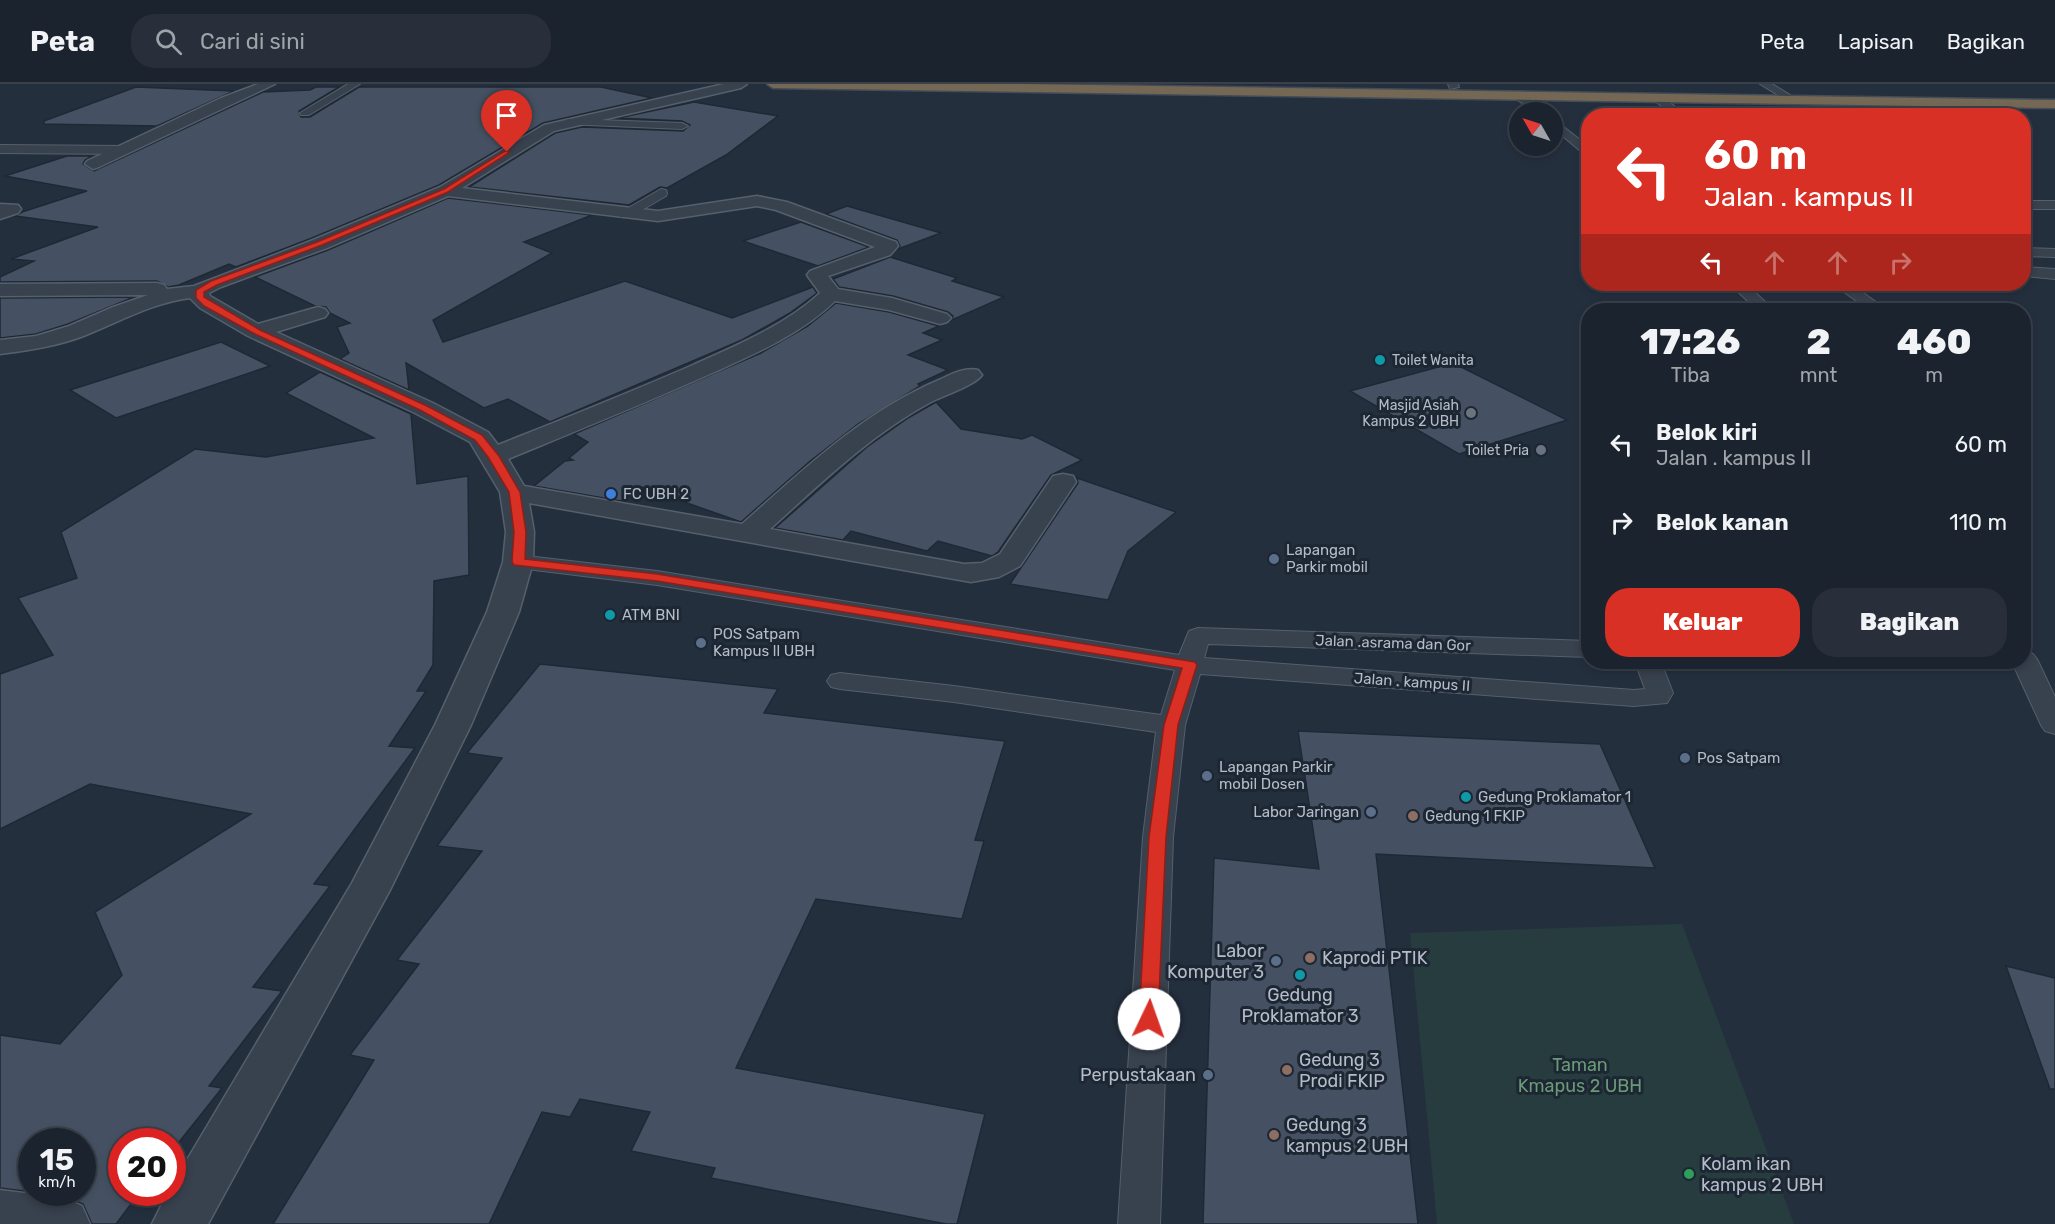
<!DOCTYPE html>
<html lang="id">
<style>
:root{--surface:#1b232e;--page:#282f3a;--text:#f1f3f6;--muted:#a0a4aa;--line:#39404a;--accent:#d93025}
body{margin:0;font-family:Rubik,sans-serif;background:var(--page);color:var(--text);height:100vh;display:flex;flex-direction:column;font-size:22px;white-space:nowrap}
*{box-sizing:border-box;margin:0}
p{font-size:20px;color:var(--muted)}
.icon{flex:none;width:33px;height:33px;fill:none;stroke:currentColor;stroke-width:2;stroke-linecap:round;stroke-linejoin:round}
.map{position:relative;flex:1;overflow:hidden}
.drawer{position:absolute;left:1581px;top:219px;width:450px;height:366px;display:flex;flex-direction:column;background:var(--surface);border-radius:24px;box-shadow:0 3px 9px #0003,0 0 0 2px var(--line)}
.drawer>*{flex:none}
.top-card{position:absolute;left:1581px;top:24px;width:450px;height:183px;border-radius:24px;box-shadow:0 3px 9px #0003,0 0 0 2px var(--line);background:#d93025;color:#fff;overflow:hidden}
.needle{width:39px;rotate:309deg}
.buttons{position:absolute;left:1509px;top:18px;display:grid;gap:12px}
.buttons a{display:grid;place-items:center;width:54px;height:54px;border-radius:50%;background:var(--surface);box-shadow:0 3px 9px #0003,0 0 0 2px var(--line);font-size:30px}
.speed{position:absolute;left:18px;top:1044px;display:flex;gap:12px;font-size:30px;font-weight:700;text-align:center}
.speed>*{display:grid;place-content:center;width:78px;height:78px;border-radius:50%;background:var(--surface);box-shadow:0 3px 9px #0003,0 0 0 2px var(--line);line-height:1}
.speed small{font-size:15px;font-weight:400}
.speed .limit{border:9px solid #d22;background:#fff;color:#111}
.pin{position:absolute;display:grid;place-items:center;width:51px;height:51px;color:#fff;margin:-62px -26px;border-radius:50% 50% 50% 0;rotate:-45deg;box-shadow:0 0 6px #0007}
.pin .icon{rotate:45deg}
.me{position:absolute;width:66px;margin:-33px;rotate:3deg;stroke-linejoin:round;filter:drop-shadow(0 0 4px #0008)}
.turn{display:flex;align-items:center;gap:21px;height:126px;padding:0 24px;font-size:27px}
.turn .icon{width:78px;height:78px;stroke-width:2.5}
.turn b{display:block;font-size:42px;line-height:51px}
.lanes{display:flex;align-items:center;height:57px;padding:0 24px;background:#0003;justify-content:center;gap:30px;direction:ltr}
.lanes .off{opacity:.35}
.eta{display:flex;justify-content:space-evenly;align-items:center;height:102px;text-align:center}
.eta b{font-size:36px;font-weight:800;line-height:42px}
.button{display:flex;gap:12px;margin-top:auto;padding:12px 24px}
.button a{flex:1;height:69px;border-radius:24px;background:var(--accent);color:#fff;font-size:24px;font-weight:800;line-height:69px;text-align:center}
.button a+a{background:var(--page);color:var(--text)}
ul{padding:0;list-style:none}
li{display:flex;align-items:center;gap:18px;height:78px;padding:0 24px}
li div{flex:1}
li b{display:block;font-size:22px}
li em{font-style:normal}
header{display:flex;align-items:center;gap:36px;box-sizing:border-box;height:84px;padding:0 30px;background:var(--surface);border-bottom:2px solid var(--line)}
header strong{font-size:28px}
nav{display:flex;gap:33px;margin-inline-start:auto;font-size:21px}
.search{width:420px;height:54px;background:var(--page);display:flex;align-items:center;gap:15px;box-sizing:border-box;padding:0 21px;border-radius:24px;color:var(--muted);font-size:22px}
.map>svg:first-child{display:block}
.green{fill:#263c3f}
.building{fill:#455162;stroke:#1f2835;stroke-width:1.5}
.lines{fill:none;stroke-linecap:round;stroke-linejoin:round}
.lane-casing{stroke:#565f6c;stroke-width:2}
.street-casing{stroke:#565f6c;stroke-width:3}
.highway-casing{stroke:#434c59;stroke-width:3}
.lane{fill:#38414e;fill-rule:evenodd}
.street{fill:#38414e;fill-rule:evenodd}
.highway{fill:#746855;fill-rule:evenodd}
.route{fill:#d93025;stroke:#8d1f18;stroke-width:1.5}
.culture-dot{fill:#0f9aa8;stroke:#1d2633;stroke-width:2}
.worship-dot{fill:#6b7280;stroke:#1d2633;stroke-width:2}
.shop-dot{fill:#3f7fe0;stroke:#1d2633;stroke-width:2}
.service-dot{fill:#5c6f8a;stroke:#1d2633;stroke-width:2}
.education-dot{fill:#8d6e63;stroke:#1d2633;stroke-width:2}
.leisure-dot{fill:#2e9e5b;stroke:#1d2633;stroke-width:2}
.labels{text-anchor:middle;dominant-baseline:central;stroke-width:6;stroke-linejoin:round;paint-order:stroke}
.far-poi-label{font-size:14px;fill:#b4bcc9;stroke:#1d2633;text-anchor:end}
.poi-label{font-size:15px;fill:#b4bcc9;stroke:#1d2633;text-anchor:start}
.street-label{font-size:15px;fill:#b4bcc9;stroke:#1d2633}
.near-poi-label{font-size:18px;fill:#b4bcc9;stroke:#1d2633;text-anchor:start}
.near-park-label{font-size:18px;fill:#6b9a76;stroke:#1d2633}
</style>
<header>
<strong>Peta</strong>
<div class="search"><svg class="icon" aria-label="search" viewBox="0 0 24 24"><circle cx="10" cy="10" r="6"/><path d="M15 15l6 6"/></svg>Cari di sini</div>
<nav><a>Peta</a><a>Lapisan</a><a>Bagikan</a></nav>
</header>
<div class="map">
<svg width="2055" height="1140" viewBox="0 0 2055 1140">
<rect width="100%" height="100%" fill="#242f3e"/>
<path class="green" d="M 1682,840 L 1794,1140 L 1437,1140 L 1410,849 Z"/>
<g class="building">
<path d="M 136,3 L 234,7 L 157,42 L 44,40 L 44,37 Z"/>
<path d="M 316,3 L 339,3 L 299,27 L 301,33 L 310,33 L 359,3 L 601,3 L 652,14 L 543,39 L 439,101 L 312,154 L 236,183 L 229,180 L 179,201 L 168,203 L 157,197 L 0,198 L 0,193 L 34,177 L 11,175 L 98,143 L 15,132 L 22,128 L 87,107 L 5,92 L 67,72 L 92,72 L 85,76 L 83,80 L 94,87 L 263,8 L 310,6 Z"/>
<path d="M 694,18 L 778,32 L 726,71 L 667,104 L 660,103 L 629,121 L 469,103 L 555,49 L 582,43 L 683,47 L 690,41 L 682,37 L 618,34 Z"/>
<path d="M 448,114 L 592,131 L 524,158 L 552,169 L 433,236 L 443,258 L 625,197 L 732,234 L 813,203 L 817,209 L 790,229 L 742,256 L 550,338 L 508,315 L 484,324 L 406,279 L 409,306 L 340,275 L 349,269 L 337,243 L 350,239 L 330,229 L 326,223 L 315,222 L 255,193 L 328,166 Z"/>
<path d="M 847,122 L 941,149 L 898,165 L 900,162 L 897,156 L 826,130 Z"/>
<path d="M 801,138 L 869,163 L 818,182 L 743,157 Z"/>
<path d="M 890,173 L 957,194 L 952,197 L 1004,213 L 952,236 L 953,232 L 948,228 L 893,212 L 839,203 L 833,195 Z"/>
<path d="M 134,213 L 68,240 L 36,250 L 0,254 L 0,214 Z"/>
<path d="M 836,219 L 889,228 L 939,242 L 923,249 L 942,256 L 908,271 L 948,286 L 918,300 L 920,302 L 858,340 L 809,378 L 741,438 L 639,402 L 621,417 L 534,402 L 565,377 L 573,376 L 569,374 L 588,358 L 574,350 L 761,269 L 808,242 Z"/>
<path d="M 221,258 L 270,282 L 116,334 L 70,306 Z"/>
<path d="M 1453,279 L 1567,336 L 1459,370 L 1350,307 Z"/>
<path d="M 320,288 L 411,330 L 417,400 L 468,392 L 469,491 L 434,497 L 433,581 L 417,607 L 426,607 L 389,662 L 415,664 L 314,800 L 330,802 L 253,903 L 282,907 L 209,1002 L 222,1004 L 172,1067 L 172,1058 L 122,1058 L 122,1108 L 140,1108 L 116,1140 L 92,1140 L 83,1120 L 63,1112 L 38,1108 L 82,1108 L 82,1058 L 32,1058 L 32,1108 L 0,1104 L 0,951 L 60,960 L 122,891 L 95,828 L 251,730 L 90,700 L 0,745 L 0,590 L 53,571 L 18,514 L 77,494 L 61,448 L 195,365 L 266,373 L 374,354 L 286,309 Z"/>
<path d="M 936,318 L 961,345 L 1022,355 L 1032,351 L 1082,376 L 1051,391 L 998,468 L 992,472 L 938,457 L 927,467 L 851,447 L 843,456 L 775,444 L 867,363 L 908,334 Z"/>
<path d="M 1077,394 L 1176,428 L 1128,467 L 1108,516 L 1010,500 L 1078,399 Z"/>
<path d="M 540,580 L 778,605 L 764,629 L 1005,657 L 975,756 L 984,757 L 962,835 L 816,815 L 736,984 L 985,1030 L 957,1140 L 946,1140 L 711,1094 L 715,1084 L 631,1067 L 650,1028 L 580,1015 L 570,1033 L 542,1028 L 489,1140 L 273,1140 L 374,976 L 350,971 L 419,880 L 397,876 L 482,767 L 437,762 L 502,674 L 467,669 Z"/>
<path d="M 1298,647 L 1600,660 L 1655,784 L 1376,770 L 1418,1140 L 1203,1140 L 1214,774 L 1319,785 Z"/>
<path d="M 2006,882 L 2055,894 L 2055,1005 L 2050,1005 Z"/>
</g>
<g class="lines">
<g class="lane-casing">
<g id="lane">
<path d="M 348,0 L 360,0 L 309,31 L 301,31 L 300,29 Z"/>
<path d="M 1448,0 L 1458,0 L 1459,3 L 1450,5 Z"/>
<path d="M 1760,0 L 1772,0 L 1800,17 L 1791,19 Z"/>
<path d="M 1515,10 L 1523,10 L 1546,28 L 1535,28 L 1515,14 Z"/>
<path d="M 1658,11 L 1662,12 L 1686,32 L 1674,32 L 1654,16 L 1654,12 Z"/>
<path d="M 1552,34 L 1588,62 L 1588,71 L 1584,70 L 1552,43 Z"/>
<path d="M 569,35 L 682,39 L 688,42 L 682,45 L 565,40 L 565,36 Z"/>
<path d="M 0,61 L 124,62 L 130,66 L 124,70 L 0,69 Z"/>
<path d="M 661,105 L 666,106 L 667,109 L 666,112 L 630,133 L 620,133 L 618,130 Z"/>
<rect x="2024" y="117" width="31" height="8"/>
<path d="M 2024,164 L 2055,165 L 2055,173 L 2024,172 Z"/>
<path d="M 2024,183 L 2055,185 L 2055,195 L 2024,192 Z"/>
<path d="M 1730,200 L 1746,200 L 1774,226 L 1757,226 Z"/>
<path d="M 1833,200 L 1851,200 L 1887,226 L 1869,226 Z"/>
<path d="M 518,471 L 657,487 L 1179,571 L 1189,547 L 1198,544 L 1588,557 L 1588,573 L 1208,560 L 1204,574 L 1634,606 L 1645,605 L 1635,578 L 1661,578 L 1673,609 L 1667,619 L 1634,622 L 1200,590 L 1185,641 L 1173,753 L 1160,1140 L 1118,1140 L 1143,753 L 1156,648 L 954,618 L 840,605 L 831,603 L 827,597 L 831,591 L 840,589 L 954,602 L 1161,631 L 1175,586 L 657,501 L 510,483 L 507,478 L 510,473 Z"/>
<path d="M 2024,567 L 2033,570 L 2037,575 L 2055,613 L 2055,650 L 2045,647 L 2041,641 L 2012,578 L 2024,578 Z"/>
</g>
</g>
<g class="street-casing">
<g id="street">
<path d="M 258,0 L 275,0 L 99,83 L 93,85 L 85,80 L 87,77 L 221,14 Z"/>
<path d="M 724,0 L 747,0 L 741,4 L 554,47 L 462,104 L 658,127 L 757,112 L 787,118 L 896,158 L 898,162 L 890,171 L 828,192 L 838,205 L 892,214 L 947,230 L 951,234 L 947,238 L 940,240 L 889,226 L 835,217 C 800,251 754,270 710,290 C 643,320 576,347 508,375 L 524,402 L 742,440 C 802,387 863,328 939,296 C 952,290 964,283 978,286 L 982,291 C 974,302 942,312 929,319 C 869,352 820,400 770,445 L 964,480 L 982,479 L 1000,470 L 1053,392 L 1063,390 L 1073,392 L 1076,398 L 1020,482 L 999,493 L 971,498 L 529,419 L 534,448 L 533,478 L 519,528 L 471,641 L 390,806 L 208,1140 L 152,1140 L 168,1108 L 172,1108 L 172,1101 L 352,799 L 435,641 L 487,528 L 503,478 L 506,448 L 500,408 L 470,358 L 415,329 L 248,252 L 200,224 L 190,214 C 152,219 121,237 86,251 C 59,262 29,266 0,270 L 0,256 L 36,252 L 69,242 L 113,223 L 148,211 L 0,212 L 0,200 L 157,199 L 164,201 L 167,205 L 194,202 L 313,156 L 440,103 L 544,41 ZM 448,112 L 658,137 L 757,122 L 776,126 L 875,163 L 810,187 L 807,191 L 820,209 C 784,242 737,261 693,281 C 629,309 563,335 498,361 L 488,348 L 433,319 L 276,248 L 325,233 L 328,229 L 325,225 L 318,223 L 258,240 L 210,212 L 209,209 L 221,203 L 327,164 Z"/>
<path d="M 0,120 L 18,121 L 21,125 L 18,129 L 0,135 Z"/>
<path d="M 0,1106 L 63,1114 L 82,1122 L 90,1140 L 0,1140 Z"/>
</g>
</g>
<g class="highway-casing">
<path id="highway" d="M 767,0 L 1022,0 L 2055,16 L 2055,24 L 773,4 Z"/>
</g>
<use href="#lane" class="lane"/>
<use href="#street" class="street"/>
<use href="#highway" class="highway"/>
</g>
<path class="route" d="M 505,67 L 510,68 L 448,108 L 322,161 L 217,201 L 204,208 L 204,213 L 260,246 L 427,322 L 482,351 L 499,372 L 520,408 L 526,448 L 525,475 L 657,490 L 1195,578 L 1197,581 L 1178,641 L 1166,753 L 1158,935 L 1155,941 L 1149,943 L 1142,941 L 1139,935 L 1149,753 L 1164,641 L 1182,584 L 657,497 L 514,481 L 512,478 L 514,448 L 509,408 L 488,373 L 475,356 L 420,326 L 253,249 L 204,222 L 196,214 L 196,206 L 211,197 L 317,158 L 444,105 Z"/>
<g class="culture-dot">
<circle cx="1380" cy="276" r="6"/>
<circle cx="610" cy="531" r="6"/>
<circle cx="1466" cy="713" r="6"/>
<circle cx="1300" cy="891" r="6"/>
</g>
<g class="worship-dot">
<circle cx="1471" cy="329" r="6"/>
<circle cx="1541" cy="366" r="6"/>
</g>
<circle class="shop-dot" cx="611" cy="410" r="6"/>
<g class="service-dot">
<circle cx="1274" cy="475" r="6"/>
<circle cx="701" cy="559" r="6"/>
<circle cx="1685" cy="674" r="6"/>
<circle cx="1207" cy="692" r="6"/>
<circle cx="1371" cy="728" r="6"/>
<circle cx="1276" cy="877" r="6"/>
<circle cx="1208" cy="991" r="6"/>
</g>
<g class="education-dot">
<circle cx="1413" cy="732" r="6"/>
<circle cx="1310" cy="874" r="6"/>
<circle cx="1287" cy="986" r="6"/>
<circle cx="1274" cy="1051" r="6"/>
</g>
<circle class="leisure-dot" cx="1689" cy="1090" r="6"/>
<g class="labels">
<g class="far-poi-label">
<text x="1392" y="276" text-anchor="start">Toilet Wanita</text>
<text x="1459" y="321">Masjid Asiah<tspan x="1459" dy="16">Kampus 2 UBH</tspan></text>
<text x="1529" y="366">Toilet Pria</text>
</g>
<g class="poi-label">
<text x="623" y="410">FC UBH 2</text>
<text x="1286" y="466">Lapangan<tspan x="1286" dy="17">Parkir mobil</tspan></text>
<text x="622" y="531">ATM BNI</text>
<text x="713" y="550">POS Satpam<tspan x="713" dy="17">Kampus ll UBH</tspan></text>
<text x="1697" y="674">Pos Satpam</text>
<text x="1219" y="683">Lapangan Parkir<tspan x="1219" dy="17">mobil Dosen</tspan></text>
<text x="1478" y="713">Gedung Proklamator 1</text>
<text x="1359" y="728" text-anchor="end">Labor Jaringan</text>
<text x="1425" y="732">Gedung 1 FKIP</text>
</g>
<g class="street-label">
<text transform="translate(1393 559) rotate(2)">Jalan .asrama dan Gor</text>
<text transform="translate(1412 598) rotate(4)">Jalan . kampus II</text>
</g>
<g class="near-poi-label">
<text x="1264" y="867" text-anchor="end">Labor<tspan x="1264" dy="21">Komputer 3</tspan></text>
<text x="1322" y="874">Kaprodi PTIK</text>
<text x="1300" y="911" text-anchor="middle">Gedung<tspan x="1300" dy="21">Proklamator 3</tspan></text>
<text x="1299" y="976">Gedung 3<tspan x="1299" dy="21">Prodi FKIP</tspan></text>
<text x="1196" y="991" text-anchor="end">Perpustakaan</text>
<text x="1286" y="1041">Gedung 3<tspan x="1286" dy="21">kampus 2 UBH</tspan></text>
<text x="1701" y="1080">Kolam ikan<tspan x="1701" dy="21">kampus 2 UBH</tspan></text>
</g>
<g class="near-park-label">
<text x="1580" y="981">Taman<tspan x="1580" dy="21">Kmapus 2 UBH</tspan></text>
</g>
</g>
</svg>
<div class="buttons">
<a><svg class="needle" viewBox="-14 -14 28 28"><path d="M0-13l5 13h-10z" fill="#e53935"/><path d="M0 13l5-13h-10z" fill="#a0a4aa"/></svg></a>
</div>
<div class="speed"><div>15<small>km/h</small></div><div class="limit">20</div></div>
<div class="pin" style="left:507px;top:68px;background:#d93025"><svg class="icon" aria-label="arrive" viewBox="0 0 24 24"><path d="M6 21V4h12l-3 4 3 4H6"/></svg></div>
<svg class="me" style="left:1149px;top:935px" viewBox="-20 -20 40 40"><circle r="19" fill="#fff"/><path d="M0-13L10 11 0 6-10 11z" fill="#d93025"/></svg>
<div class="top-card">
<div class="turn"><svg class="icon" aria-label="left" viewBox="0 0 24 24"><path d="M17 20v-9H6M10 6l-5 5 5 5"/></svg><div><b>60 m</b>Jalan . kampus II</div></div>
<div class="lanes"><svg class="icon" aria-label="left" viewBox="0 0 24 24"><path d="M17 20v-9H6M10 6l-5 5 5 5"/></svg><svg class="icon off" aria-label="ahead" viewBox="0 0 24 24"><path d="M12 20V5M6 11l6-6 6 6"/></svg><svg class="icon off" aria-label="ahead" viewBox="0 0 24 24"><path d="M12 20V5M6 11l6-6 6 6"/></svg><svg class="icon off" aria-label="right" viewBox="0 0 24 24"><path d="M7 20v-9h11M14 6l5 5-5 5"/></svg></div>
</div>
<section class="drawer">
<div class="eta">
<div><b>17:26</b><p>Tiba</p></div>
<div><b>2</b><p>mnt</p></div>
<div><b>460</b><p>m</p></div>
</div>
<ul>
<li><svg class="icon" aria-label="left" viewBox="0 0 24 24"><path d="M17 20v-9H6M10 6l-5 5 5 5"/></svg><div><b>Belok kiri</b><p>Jalan . kampus II</p></div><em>60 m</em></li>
<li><svg class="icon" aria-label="right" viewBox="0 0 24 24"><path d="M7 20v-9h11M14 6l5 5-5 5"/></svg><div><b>Belok kanan</b></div><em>110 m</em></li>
</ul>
<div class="button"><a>Keluar</a><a>Bagikan</a></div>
</section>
</div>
